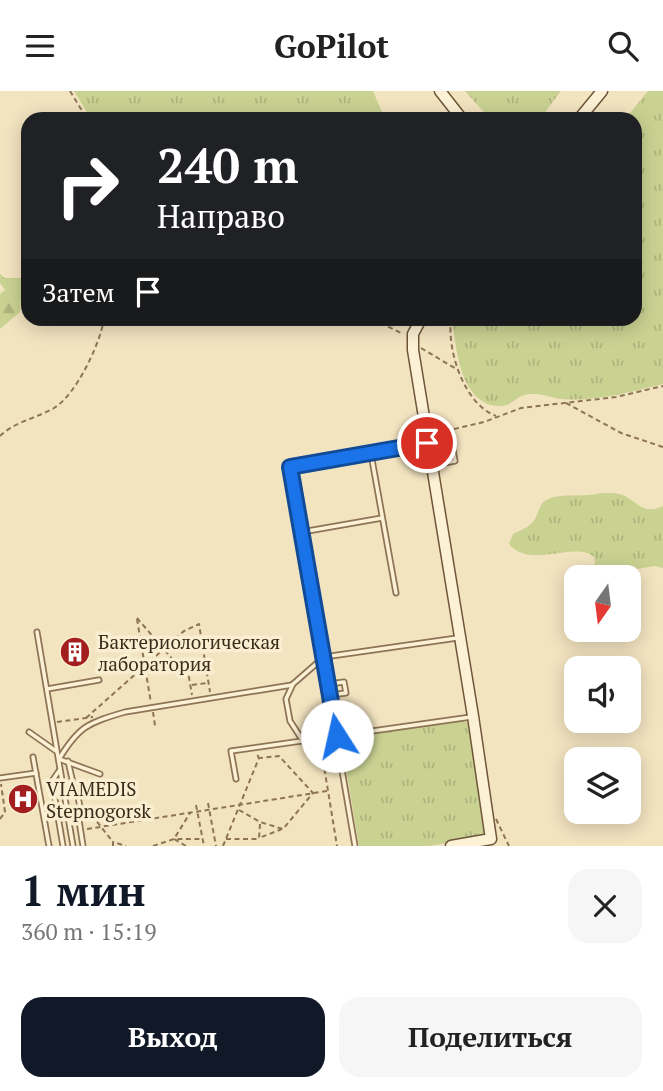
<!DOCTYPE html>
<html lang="ru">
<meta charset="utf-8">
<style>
:root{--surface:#fff;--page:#f6f6f6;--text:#222;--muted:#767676;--accent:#111827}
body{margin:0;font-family:"PT Serif",serif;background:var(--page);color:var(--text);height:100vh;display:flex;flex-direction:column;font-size:26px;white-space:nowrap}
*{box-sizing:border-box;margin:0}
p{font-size:23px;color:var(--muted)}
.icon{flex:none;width:38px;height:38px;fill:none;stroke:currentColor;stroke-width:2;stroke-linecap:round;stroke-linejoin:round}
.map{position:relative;height:755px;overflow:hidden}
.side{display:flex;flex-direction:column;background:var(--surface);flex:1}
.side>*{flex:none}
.top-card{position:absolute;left:21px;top:21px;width:621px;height:214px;border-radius:21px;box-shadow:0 4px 18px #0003;background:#202124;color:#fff;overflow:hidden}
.needle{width:46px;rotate:194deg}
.tools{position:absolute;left:564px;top:474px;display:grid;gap:14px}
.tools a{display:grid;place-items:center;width:77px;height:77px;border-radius:14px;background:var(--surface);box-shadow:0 4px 18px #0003;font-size:35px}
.pin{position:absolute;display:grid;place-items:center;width:60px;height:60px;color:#fff;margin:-30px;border:4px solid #fff;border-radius:50%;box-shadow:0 2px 7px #0007}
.me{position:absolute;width:77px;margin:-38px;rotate:350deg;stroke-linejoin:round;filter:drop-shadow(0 0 5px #0008)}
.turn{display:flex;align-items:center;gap:24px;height:147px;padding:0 21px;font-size:32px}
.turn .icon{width:91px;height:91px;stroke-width:2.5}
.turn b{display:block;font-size:49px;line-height:60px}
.then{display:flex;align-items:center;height:66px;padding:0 21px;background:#0003;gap:14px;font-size:26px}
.round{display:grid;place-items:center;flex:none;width:74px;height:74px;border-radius:21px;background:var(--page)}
.headline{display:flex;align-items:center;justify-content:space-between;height:119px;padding:0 21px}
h1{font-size:42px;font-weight:700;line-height:52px;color:var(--accent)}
.cta{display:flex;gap:14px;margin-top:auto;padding:14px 21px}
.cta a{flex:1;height:80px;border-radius:21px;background:var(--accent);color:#fff;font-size:28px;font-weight:700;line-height:80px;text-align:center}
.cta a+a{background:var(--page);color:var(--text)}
header{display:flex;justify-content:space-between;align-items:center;height:91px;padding:0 21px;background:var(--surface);font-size:32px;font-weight:700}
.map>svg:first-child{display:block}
.grass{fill:url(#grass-tufts)}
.forest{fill:url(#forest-firs)}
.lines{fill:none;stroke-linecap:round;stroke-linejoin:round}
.lane-casing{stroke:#8e7456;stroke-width:7}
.secondary-casing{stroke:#6f5539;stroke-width:13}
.path{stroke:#8e7456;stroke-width:2;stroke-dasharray:5 3.5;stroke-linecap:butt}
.lane{stroke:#fcf1d4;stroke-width:3.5}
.secondary{stroke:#fcf1d4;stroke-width:10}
.route-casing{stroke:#114b97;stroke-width:18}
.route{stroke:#1a73e8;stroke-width:12}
.labels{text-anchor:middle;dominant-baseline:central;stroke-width:7;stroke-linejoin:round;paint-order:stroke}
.poi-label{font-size:19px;fill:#3c2b1c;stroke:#f9eed0;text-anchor:start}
</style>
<header><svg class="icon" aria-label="menu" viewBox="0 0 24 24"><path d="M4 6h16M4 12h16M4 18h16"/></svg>GoPilot<svg class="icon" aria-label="search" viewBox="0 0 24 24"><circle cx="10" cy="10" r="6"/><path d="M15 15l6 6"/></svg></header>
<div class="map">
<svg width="663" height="755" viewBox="0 0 663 755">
<defs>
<pattern id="grass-tufts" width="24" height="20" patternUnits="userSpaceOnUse" patternTransform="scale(1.75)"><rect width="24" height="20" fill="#cad292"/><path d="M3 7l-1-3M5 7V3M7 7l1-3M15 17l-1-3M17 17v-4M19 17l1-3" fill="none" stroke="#aeb47d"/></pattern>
<pattern id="forest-firs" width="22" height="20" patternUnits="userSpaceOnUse" patternTransform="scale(1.75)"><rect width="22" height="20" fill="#cad292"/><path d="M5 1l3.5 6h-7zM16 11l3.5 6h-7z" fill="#aeb47d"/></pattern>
</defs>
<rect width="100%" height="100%" fill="#f3e4c0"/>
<g class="grass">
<path d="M 74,0 L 373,0 L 385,28 L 91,28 Z"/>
<path d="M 465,0 L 561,0 L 540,28 L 490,28 Z"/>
<path d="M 648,0 L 663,0 L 663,293 C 630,301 595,311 561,308 C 552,307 544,303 535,303 C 515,302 515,315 500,315 C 462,315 456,261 453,233 L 458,228 L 635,228 L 635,28 L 625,28 Z"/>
<path d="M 601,402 C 609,402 617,401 625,405 C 639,413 645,424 663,415 L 663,477 L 655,475 L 587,486 L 595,472 L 594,466 C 576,449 530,479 509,453 L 513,443 C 519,440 527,437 532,432 C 539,425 538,413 546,409 C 562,401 584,407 601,402 Z"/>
<path d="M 461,628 L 471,634 L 486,743 L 482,746 L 429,755 L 359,755 L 342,654 L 349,646 Z"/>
</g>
<path class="forest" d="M 0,183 L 5,187 L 26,187 L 28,197 L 21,205 L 20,221 L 0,238 L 0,203 L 5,199 L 0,192 Z"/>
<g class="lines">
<g class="lane-casing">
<g id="lane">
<path d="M 428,342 L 449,338 L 455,370 L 433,374"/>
<path d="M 371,363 L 396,502"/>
<path d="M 302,441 L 382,427"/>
<path d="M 37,541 L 73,755"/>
<path d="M 329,593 L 344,591 L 346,602 L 330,604"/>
<path d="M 47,598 L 99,589"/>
<path d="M 29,641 L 56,660"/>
<path d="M 303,650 L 290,630 L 286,608 L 293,593 L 324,566 L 457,547"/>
<path d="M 33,666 L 49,755"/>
<path d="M 68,670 L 73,692 L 77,699 L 80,717 L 78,723 L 83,755"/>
<path d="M 59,680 L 52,690 L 63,755"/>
<path d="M 100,683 L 59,668 C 79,635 88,632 125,621 L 292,594"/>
<path d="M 0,687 L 36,682"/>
<path d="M 236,688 L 231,660 L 471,626"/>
<path d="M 355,755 L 290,376 L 425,352"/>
</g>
</g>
<g class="secondary-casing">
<g id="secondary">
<path d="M 440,0 L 462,28"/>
<path d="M 579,28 L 602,0"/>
<path d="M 421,228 L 413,243 L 413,259 L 473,625 L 491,748 L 451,755"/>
</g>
</g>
<g class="path">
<path d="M 70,0 L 87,28"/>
<path d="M 373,228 L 403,243"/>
<path d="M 451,228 C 447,260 464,313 496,325"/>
<path d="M 421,257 L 458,279"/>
<path d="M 566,312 L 621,342 L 663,356"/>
<path d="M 454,338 L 484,331 L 521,317 L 616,306 L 663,295"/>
<path d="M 0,345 C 14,331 37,327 54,317 C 76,304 100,253 104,228"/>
<path d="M 137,527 L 174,570 L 186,569 L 192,604"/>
<path d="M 137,528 L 151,612"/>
<path d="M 147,578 L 171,575 L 174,571"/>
<path d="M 192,594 L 207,592"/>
<path d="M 153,621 L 155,635"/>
<path d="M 86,627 L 184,540 L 199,533 L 210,601"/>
<path d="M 57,631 L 93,626"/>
<path d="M 318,654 L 321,657 L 337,755"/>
<path d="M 208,712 L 216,755"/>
<path d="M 196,714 L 204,755"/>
<path d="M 239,719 L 260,731 L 283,738 L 313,702 L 279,665 L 260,667"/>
<path d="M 84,725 L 91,723 L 113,751"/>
<path d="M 0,728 L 5,721 L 1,693"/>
<path d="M 496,728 L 509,755"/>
<path d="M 260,733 L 259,747 L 282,738"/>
<path d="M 87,738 L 327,700"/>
<path d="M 226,748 L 258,748"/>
<path d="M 113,755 L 113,751 L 126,755"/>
<path d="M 153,755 L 174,748 L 202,748"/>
<path d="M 186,755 L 174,748 L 190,722"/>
<path d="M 223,755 L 259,667 L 257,663"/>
</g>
<use href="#lane" class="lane"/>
<use href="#secondary" class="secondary"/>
</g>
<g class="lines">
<g class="route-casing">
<path id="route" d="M 337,645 L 290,376 L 427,352"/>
</g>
<use href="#route" class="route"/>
</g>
<defs>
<g id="building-disc" transform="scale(1.575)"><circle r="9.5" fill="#a31f1f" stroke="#f9eed0"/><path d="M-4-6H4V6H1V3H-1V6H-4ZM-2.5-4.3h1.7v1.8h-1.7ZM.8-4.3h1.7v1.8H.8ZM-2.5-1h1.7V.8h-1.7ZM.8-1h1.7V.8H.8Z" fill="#fff"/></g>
<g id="hospital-disc" transform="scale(1.575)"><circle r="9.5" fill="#a31f1f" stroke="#f9eed0"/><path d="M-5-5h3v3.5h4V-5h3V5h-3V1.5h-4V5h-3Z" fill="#fff"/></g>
</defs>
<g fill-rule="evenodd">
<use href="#building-disc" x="75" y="561"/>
<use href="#hospital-disc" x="23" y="708"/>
</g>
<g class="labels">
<g class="poi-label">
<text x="98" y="550">Бактериологическая<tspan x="98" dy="22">лаборатория</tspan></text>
<text x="46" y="697">VIAMEDIS<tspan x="46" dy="22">Stepnogorsk</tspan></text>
</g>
</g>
</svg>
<div class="tools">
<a><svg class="needle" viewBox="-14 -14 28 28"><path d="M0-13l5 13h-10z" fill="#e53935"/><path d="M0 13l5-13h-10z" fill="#767676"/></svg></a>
<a><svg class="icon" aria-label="sound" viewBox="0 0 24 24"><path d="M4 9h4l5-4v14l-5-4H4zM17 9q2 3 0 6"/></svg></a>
<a><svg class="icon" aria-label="layers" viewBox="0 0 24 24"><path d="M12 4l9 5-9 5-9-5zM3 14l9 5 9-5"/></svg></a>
</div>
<div class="pin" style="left:427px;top:352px;background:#d93025"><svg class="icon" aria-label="arrive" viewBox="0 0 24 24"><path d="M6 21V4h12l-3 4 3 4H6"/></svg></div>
<svg class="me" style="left:337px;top:645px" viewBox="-20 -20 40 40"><circle r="19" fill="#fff"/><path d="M0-13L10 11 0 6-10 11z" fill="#1a73e8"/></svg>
<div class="top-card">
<div class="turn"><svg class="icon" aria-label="right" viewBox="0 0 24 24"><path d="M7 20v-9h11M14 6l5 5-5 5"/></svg><div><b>240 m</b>Направо</div></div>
<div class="then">Затем<svg class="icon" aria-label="arrive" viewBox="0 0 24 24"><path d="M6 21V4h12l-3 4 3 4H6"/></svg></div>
</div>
</div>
<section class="side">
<div class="headline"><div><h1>1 мин</h1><p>360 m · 15:19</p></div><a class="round"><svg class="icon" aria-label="close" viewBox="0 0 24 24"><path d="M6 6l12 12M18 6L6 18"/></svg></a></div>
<div class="cta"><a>Выход</a><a>Поделиться</a></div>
</section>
